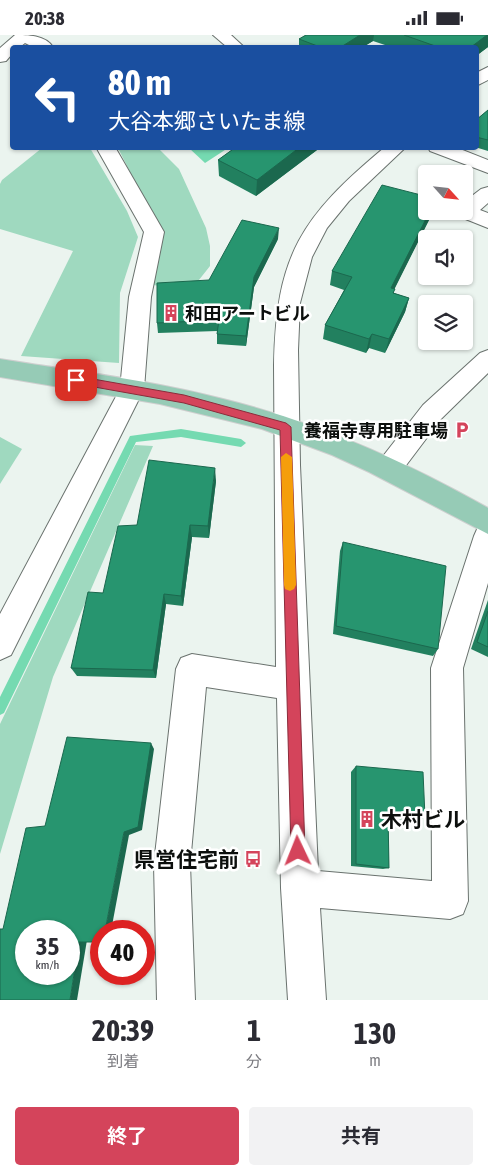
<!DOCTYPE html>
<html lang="ja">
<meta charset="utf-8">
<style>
:root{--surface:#fff;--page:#f2f2f3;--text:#2b2b33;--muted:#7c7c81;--accent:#d4445b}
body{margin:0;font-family:"Asap Condensed","Noto Sans JP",sans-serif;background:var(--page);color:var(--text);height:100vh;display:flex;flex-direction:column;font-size:19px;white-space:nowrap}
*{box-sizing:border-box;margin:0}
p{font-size:16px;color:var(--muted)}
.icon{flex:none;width:28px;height:28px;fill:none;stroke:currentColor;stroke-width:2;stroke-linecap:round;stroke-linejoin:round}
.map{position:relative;height:965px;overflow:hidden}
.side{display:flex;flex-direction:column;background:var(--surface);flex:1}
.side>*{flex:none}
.banner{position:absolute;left:10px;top:10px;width:469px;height:105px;border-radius:5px;box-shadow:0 1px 4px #0004;background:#1a4fa0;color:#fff;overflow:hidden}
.needle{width:32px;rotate:117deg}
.fabs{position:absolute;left:418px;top:130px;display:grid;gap:10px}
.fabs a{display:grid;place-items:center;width:55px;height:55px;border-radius:5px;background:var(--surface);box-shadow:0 1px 4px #0004;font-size:25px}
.speed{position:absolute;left:15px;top:885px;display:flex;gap:10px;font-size:25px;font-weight:700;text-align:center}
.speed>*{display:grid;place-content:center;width:65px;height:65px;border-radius:50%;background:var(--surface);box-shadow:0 1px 4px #0004;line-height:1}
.speed small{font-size:12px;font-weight:400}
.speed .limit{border:8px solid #d22;background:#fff;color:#111}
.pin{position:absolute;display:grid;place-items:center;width:42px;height:42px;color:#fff;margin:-21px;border-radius:10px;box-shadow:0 2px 8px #0006}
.me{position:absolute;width:55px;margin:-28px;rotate:358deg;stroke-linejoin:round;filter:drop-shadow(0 0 4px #0008)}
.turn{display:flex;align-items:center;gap:18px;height:105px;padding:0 15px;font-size:22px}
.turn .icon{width:65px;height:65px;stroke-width:2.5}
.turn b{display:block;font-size:35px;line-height:42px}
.eta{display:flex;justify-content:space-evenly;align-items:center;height:85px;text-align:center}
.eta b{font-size:30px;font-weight:700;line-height:35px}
.button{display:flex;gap:10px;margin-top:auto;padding:10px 15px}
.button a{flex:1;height:58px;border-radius:5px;background:var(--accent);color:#fff;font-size:20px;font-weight:700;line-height:58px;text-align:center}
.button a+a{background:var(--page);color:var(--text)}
.status{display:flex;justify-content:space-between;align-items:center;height:35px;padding:0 25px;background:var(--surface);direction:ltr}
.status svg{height:14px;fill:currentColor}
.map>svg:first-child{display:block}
.green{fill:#9fd9bf}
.water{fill:#75dab1}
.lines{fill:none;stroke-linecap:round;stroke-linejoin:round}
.stream{fill:#75dab1;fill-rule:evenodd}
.minor-casing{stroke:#6a726e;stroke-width:2}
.major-casing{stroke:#cecfcf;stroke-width:2}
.minor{fill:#fff;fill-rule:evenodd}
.major{fill:#96cbb6;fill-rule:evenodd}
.wall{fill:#22805f}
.shaded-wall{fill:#1b684e}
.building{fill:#27956f;stroke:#1b684e;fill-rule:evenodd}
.route{fill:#d4445b;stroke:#8a2c3b}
.slow{fill:#f59e0b}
.labels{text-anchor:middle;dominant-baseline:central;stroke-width:5;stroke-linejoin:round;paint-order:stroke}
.poi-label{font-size:18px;font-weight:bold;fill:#0c0f0d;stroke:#fff;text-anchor:start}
.near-poi-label{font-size:21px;font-weight:bold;fill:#0c0f0d;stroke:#fff;text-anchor:start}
</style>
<div class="status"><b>20:38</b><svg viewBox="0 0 49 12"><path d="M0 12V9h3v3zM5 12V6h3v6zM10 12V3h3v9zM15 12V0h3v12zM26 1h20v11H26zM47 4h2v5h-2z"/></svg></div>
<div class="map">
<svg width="488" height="965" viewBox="0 0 488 965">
<rect width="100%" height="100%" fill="#ebf4ef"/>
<g class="green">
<path d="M 42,113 L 90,113 L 127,176 L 138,202 L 120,258 L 119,328 L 21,321 L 73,216 L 0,194 L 0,149 L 2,145 Z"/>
<path d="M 118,113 L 158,113 L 179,134 L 206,193 L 210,211 L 210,231 L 191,255 L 153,250 L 161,199 Z"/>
<path d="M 0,402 L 22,414 L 0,449 Z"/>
<path d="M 135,410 L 153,411 L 53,642 L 0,819 L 0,689 Z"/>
</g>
<path class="water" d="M 189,113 L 228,113 L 205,128 Z"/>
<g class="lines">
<path class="stream" d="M 181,394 L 241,404 L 246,408 L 241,412 L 181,402 L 136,407 L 4,678 L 0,680 L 0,662 L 130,401 Z"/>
<g class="minor-casing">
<g id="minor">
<path d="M 15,0 C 28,0 45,0 53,12 L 33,12 L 25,8 L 20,12 L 12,12 L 12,19 L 6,26 L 0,27 L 0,13 Z"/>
<path d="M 213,0 L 231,0 L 244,12 L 227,12 Z"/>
<path d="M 488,32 L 488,45 L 476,51 L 476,38 Z"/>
<path d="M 96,112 L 115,112 L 164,197 L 151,262 L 144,354 L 11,620 L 0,625 L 0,579 L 120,354 L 129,262 L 144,197 Z"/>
<path d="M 385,112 L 406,112 L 349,166 L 327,193 L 312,222 L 300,268 L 298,315 L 300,430 L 318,836 L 432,846 L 431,633 L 474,501 L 478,492 L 488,489 L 488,548 L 463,633 L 468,866 L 463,879 L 450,884 L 320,873 L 326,965 L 288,965 L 281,853 L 277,663 L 206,652 L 190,829 L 195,965 L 157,965 L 154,829 L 176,634 L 181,623 L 192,619 L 276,632 L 274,330 C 276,220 301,182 385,112 Z"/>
<path d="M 428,112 L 455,112 L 488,125 L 488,138 L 430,116 Z"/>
<path d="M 488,152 L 488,168 L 480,175 L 488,178 L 488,193 L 458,181 L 455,176 L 464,176 L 464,167 L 481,154 Z"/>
<path d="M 488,315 L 488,338 L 441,384 L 398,441 L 389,444 L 380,441 L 376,433 L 380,425 L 423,370 L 480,318 Z"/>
</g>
</g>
<g class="major-casing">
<path id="major" d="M 0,324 C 75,336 150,345 223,364 C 317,387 405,426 488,473 L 488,499 L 369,437 L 332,420 L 262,394 L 160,369 L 0,342 Z"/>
</g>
<use href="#minor" class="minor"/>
<use href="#major" class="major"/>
</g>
<g class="wall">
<path d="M 306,0 L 488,0 L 488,12 L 476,21 L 476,12 L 391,12 L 373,6 L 363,12 L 299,12 L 299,4 Z"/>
<path d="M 488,75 L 488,116 L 475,112 L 476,112 L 476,85 Z"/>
<path d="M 236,112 L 321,112 L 256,161 L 219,141 L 218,125 Z"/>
<path d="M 421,160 L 420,164 L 430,183 L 394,254 L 394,258 L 409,263 L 405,277 L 385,318 L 369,313 L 366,318 L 323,304 L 325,290 L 344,255 L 330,250 L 332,236 Z"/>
<path d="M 278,204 L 254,252 L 246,311 L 217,309 L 217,296 L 158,298 L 157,288 L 209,245 Z"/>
<path d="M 216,446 L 209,503 L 192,502 L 183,571 L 166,569 L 156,643 L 77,641 L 71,633 L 103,558 Z"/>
<path d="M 343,507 L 438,614 L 433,621 L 333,599 L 340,516 Z"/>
<path d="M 488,565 L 488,622 L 471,614 Z"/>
<path d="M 356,731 L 425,782 L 418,786 L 388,783 L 389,833 L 383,834 L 351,831 L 351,737 Z"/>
</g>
<g class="shaded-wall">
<path d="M 360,0 L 374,0 L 373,6 L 363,12 L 341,12 Z"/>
<path d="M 487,0 L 488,0 L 488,12 L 476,21 L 476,12 L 471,12 Z"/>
<path d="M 300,112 L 321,112 L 256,161 L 257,145 Z"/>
<path d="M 430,176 L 432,176 L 430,183 L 388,267 L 391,253 Z"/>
<path d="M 279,193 L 278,204 L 254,252 L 246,311 L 246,301 L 254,242 Z"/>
<path d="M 409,263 L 405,277 L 385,318 L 389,304 Z"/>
<path d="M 372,299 L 369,313 L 366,318 L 369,304 Z"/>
<path d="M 215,433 L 216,446 L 209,503 L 208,491 Z"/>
<path d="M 190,490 L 192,502 L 183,571 L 181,561 Z"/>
<path d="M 164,559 L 166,569 L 156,643 L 153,635 Z"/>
<path d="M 151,708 L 154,714 L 142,795 L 129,800 L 111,896 L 105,896 L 124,797 Z"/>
<path d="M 87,905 L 77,965 L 70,965 L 79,907 Z"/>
</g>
<g class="building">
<path d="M 306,0 L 360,0 L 341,12 L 320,12 L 299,4 Z"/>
<path d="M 404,0 L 487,0 L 471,12 L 438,12 Z"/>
<path d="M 488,75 L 488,105 L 476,102 L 476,85 Z"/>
<path d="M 236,112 L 300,112 L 257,145 L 218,125 Z"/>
<path d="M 382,150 L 421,160 L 419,164 L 426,166 L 426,176 L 430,176 L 391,253 L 395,254 L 393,258 L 409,263 L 389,304 L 372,299 L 369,304 L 325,290 L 352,242 L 332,236 Z"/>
<path d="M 242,185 L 279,193 L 254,242 L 246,301 L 217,299 L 219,285 L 157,288 L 157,248 L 209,245 Z"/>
<path d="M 149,425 L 215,433 L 208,491 L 190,490 L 181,561 L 164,559 L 153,635 L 71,633 L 88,557 L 103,558 L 118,491 L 137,490 Z"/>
<path d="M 343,507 L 446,531 L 438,614 L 336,591 Z"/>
<path d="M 488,576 L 488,612 L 477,607 Z"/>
<path d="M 67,702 L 151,708 L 138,792 L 124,797 L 105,896 L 101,896 L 101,907 L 79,907 L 70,965 L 0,965 L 0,894 L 3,894 L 26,793 L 45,791 ZM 26,896 L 69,896 L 69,939 L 26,939 Z"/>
<path d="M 356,731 L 423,737 L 425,782 L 388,779 L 389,833 L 356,829 Z"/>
</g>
<path class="route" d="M 76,341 L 184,360 L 286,388 L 291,392 L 305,816 L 303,821 L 298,823 L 293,821 L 291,816 L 280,395 L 184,368 L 72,348 L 72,343 Z"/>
<path class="slow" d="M 286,418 L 292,422 L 296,550 L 294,554 L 290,556 L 285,554 L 284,550 L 281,422 Z"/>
<defs>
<g id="building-bare" transform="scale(1.35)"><path d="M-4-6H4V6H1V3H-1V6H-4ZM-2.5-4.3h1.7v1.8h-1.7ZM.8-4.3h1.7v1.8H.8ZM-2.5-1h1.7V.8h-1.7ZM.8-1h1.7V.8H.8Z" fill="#d4445b" stroke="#fff" stroke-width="2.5" paint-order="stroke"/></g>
<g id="parking-bare" transform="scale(1.35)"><path d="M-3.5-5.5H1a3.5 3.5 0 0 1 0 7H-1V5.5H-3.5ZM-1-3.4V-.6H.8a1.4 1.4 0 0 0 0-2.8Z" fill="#d4445b" stroke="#fff" stroke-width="2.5" paint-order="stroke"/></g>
<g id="bus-bare" transform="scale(1.35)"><path d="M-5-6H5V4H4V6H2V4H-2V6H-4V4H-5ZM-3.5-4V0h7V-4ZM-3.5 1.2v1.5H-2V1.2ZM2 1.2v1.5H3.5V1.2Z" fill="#d4445b" stroke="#fff" stroke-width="2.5" paint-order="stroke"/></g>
</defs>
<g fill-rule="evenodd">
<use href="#building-bare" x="171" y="278"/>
<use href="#parking-bare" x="462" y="395"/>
<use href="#building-bare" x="367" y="784"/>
<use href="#bus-bare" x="253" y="824"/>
</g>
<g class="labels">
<g class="poi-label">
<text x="185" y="278">和田アートビル</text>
<text x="448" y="395" text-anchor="end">養福寺専用駐車場</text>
</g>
<g class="near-poi-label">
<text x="381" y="784">木村ビル</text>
<text x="239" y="824" text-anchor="end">県営住宅前</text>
</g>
</g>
</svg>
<div class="fabs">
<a><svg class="needle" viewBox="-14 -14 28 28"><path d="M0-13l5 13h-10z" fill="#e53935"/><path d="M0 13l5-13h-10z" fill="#7c7c81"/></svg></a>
<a><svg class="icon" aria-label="sound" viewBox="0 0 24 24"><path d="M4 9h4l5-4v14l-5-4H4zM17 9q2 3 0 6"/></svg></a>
<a><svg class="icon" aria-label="layers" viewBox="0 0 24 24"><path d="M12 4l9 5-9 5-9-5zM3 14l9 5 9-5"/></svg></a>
</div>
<div class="speed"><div>35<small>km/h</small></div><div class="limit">40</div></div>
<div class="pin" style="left:76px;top:345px;background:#d93025"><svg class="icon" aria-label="arrive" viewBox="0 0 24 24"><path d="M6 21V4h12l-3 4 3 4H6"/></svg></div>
<svg class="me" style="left:298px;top:816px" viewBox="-20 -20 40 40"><path d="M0-17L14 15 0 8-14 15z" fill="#d4445b" stroke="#fff" stroke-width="4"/></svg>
<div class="banner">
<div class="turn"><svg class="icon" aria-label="left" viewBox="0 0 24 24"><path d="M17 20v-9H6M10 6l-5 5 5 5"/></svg><div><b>80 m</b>大谷本郷さいたま線</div></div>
</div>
</div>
<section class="side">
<div class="eta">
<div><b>20:39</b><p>到着</p></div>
<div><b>1</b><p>分</p></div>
<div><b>130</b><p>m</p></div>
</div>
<div class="button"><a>終了</a><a>共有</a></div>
</section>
